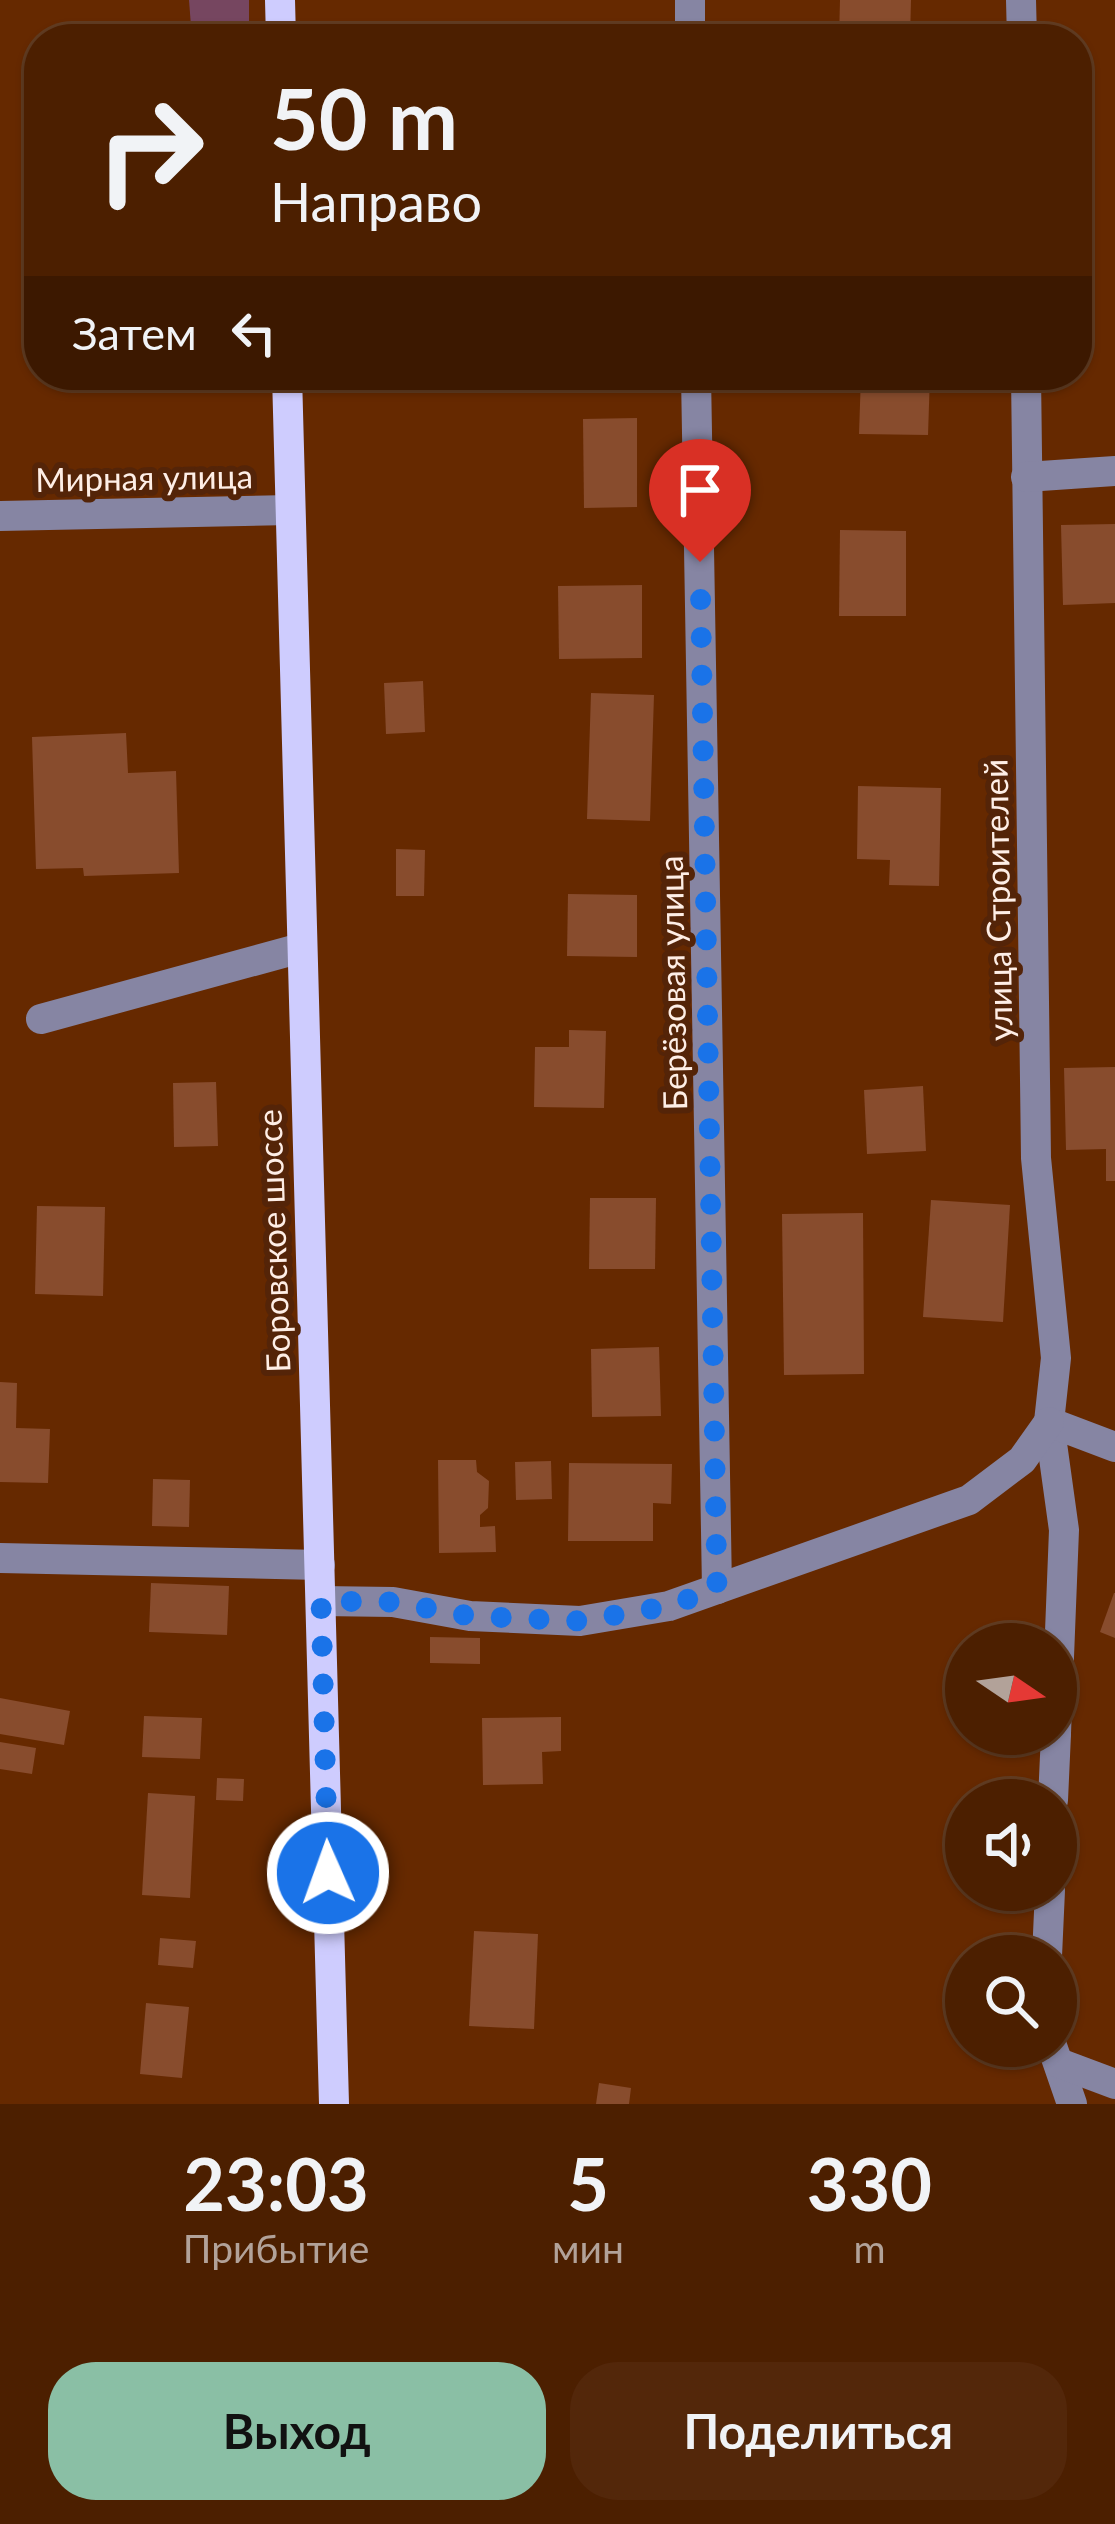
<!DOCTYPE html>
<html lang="ru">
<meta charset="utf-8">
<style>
:root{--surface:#4c1f00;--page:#53270a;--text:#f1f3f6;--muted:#b2a299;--line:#633d22;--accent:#8abfa5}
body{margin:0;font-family:Lato,sans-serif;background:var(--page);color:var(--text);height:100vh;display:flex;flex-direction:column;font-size:45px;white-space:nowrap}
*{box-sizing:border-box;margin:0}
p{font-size:39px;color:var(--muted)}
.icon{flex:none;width:66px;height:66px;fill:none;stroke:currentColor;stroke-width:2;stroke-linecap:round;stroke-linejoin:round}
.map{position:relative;height:2104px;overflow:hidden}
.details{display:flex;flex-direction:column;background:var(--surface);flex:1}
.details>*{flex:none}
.hud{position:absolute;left:24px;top:24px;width:1068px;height:366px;border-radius:48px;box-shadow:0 3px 9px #0004,0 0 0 3px var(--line);background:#4c1f00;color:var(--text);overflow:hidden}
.needle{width:78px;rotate:103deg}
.tools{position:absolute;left:945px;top:1623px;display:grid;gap:24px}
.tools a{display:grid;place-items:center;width:132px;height:132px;border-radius:50%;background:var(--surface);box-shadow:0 3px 9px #0004,0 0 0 3px var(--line);font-size:60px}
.pin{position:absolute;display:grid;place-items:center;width:102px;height:102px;color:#fff;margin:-123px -51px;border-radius:50% 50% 50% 0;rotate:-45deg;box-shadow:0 0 12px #0007}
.pin .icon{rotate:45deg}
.me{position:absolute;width:132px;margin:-66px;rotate:358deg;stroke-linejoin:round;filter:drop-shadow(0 0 9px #0008)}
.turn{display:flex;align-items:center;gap:42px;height:252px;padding:0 48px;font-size:54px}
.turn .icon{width:156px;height:156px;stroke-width:2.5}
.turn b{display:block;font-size:84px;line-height:102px}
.then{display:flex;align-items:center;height:114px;padding:0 48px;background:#0003;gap:24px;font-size:45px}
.eta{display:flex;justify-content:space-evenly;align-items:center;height:204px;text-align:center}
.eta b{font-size:72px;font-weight:700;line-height:84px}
.action{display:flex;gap:24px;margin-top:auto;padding:24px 48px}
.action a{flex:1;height:138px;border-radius:48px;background:var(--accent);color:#111;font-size:48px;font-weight:700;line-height:138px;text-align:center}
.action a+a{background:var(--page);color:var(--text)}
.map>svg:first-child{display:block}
.green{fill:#764660}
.building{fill:#884c2d}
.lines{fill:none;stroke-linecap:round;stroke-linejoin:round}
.minor{stroke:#8685a3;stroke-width:30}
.major{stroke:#ceccfe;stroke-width:30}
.route{stroke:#1a73e8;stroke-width:21;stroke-dasharray:0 37.8}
.labels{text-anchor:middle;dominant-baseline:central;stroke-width:12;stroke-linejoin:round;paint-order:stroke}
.street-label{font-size:33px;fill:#feeee6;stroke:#542408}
</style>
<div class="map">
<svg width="1115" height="2104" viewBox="0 0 1115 2104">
<rect width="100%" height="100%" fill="#662900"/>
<path class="green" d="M 189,0 L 249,0 L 249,39 L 192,39 Z"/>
<g class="building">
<path d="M 840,0 L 911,0 L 910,39 L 839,39 Z"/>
<path d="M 861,375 L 930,375 L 928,435 L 859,434 Z"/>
<path d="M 637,418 L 637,507 L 584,508 L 583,419 Z"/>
<path d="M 1115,524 L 1115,603 L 1063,605 L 1061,525 Z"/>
<path d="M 840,530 L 906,531 L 906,616 L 839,616 Z"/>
<path d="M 642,585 L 642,658 L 559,659 L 558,586 Z"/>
<path d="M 423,681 L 425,732 L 386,734 L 384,683 Z"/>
<path d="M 591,693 L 654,695 L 650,821 L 587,819 Z"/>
<path d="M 126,733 L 128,773 L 176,771 L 179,873 L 84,876 L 83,868 L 36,869 L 32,737 Z"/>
<path d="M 858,786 L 941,788 L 939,886 L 889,885 L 890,860 L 857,859 Z"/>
<path d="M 396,849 L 425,850 L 424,896 L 396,896 Z"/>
<path d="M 568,894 L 637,895 L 637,957 L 567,956 Z"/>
<path d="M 569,1030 L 606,1031 L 604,1108 L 534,1107 L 535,1047 L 569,1047 Z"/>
<path d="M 1115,1067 L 1115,1181 L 1106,1181 L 1106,1149 L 1066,1150 L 1064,1068 Z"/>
<path d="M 216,1082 L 218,1146 L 174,1147 L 173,1083 Z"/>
<path d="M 923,1086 L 926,1151 L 867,1154 L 864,1090 Z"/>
<path d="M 590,1198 L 656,1198 L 655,1269 L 589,1269 Z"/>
<path d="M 931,1200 L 1010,1205 L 1003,1322 L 923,1317 Z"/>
<path d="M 37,1206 L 105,1207 L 103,1296 L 35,1294 Z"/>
<path d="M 863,1213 L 864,1374 L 784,1375 L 782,1214 Z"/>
<path d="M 659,1347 L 661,1416 L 592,1417 L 591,1349 Z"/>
<path d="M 0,1382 L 17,1383 L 16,1428 L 50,1429 L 48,1483 L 0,1482 Z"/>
<path d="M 438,1460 L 476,1460 L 477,1472 L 489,1481 L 488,1508 L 480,1515 L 480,1527 L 495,1526 L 496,1552 L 439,1553 Z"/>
<path d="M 551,1461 L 552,1499 L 516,1500 L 515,1462 Z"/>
<path d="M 569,1463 L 672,1464 L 671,1504 L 653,1503 L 653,1541 L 568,1541 Z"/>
<path d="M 153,1479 L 190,1480 L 189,1527 L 152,1526 Z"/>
<path d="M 151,1583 L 229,1586 L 227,1635 L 149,1632 Z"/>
<path d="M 1114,1593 L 1115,1593 L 1115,1638 L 1100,1632 Z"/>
<path d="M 430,1637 L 480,1638 L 480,1664 L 430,1663 Z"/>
<path d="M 0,1698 L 70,1711 L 64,1745 L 0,1734 Z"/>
<path d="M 144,1716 L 202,1718 L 200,1759 L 142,1757 Z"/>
<path d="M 561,1717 L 561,1751 L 542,1752 L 543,1784 L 483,1785 L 482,1718 Z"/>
<path d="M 0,1742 L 36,1748 L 32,1774 L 0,1769 Z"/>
<path d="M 217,1778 L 244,1779 L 243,1801 L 216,1800 Z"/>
<path d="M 148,1793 L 195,1796 L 190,1898 L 142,1895 Z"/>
<path d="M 474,1931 L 538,1934 L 534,2029 L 469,2026 Z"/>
<path d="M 160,1938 L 196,1941 L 193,1968 L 158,1965 Z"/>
<path d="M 146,2003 L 189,2007 L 182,2078 L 140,2074 Z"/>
<path d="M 599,2083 L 631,2088 L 629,2104 L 596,2104 Z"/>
</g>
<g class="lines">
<g class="minor">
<path d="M 690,0 L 690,39"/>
<path d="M 1021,0 L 1022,39"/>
<path d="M 696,375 L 717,1589"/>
<path d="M 1026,375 L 1036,1158 L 1056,1358 L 1049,1422 L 1064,1530 L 1056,1733"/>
<path d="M 1026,477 L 1115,471"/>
<path d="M 0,516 L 290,510"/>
<path d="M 41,1019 L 301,948"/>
<path d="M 1049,1422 L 1115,1447"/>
<path d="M 0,1558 L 320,1565"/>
<path d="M 321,1601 L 393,1602 L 470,1616 L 580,1621 L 669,1606 L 969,1500 L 1022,1460 L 1049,1422"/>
<path d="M 1053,1800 L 1056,1734"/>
<path d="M 1047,1956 L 1050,1890"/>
<path d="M 1052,2046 L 1072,2104"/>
<path d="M 1059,2063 L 1115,2084"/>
</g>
<g class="major">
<path d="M 280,0 L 281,39"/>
<path d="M 287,375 L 334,2104"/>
</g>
</g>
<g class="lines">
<path class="route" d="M 328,1873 L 321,1601 L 393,1602 L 470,1616 L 580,1621 L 669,1606 L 717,1589 L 700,562"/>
</g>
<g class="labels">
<g class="street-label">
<text transform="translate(144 477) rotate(-1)">Мирная улица</text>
<text transform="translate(997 900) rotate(-91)">улица Строителей</text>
<text transform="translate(672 983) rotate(-91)">Берёзовая улица</text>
<text transform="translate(273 1241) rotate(-92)">Боровское шоссе</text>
</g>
</g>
</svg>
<div class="tools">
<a><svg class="needle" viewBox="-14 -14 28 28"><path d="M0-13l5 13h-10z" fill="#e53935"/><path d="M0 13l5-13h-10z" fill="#b2a299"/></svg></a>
<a><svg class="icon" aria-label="sound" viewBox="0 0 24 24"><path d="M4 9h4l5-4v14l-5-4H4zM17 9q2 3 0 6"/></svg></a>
<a><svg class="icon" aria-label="search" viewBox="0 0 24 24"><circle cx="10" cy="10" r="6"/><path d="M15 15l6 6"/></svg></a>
</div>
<div class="pin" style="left:700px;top:562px;background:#d93025"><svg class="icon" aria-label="arrive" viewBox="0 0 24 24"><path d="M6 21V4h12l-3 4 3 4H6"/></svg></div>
<svg class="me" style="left:328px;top:1873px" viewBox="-20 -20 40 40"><circle r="17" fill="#1a73e8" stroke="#fff" stroke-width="3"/><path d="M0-11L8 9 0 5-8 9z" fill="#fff"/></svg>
<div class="hud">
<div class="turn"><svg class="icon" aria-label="right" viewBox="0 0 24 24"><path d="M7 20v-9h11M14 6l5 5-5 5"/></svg><div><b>50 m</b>Направо</div></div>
<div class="then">Затем<svg class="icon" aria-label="left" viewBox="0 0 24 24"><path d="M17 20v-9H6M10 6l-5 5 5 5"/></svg></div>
</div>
</div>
<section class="details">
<div class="eta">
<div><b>23:03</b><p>Прибытие</p></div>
<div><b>5</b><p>мин</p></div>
<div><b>330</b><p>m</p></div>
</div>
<div class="action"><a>Выход</a><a>Поделиться</a></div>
</section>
